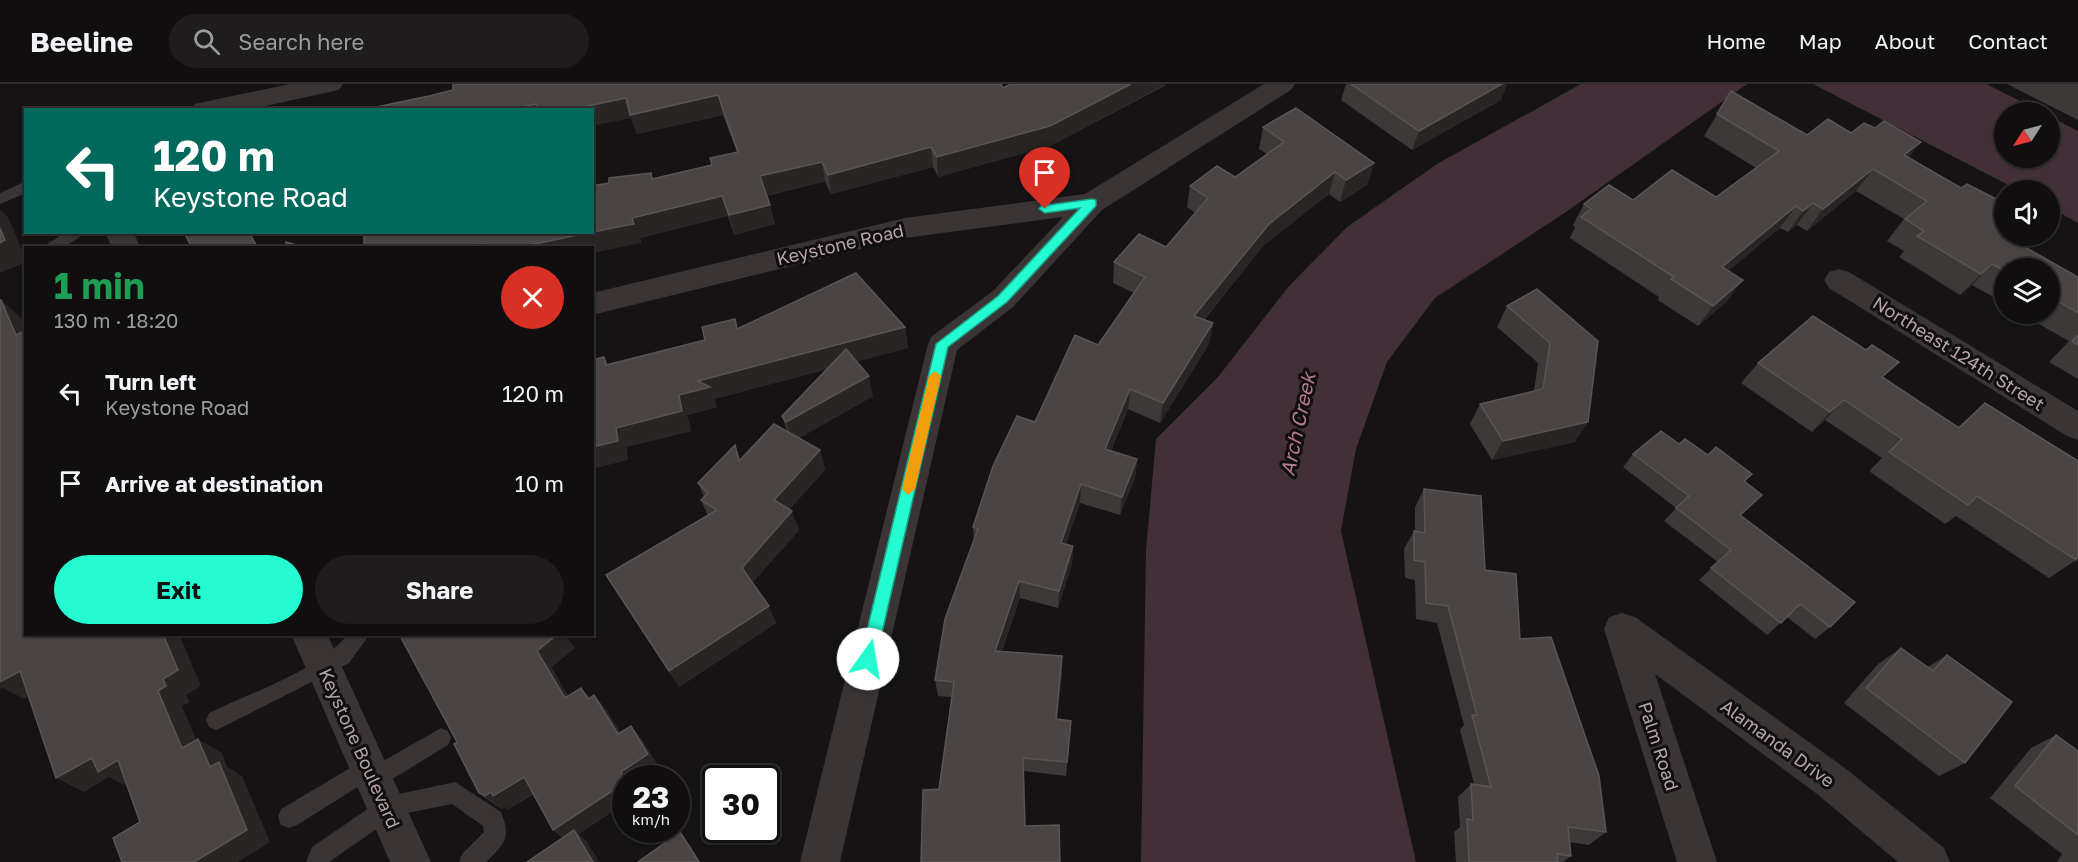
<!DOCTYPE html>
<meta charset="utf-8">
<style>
:root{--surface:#100e0e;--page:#1e1c1c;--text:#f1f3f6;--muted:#9c9c9e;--line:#302e2e;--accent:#25fbd1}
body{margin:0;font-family:"Golos Text",sans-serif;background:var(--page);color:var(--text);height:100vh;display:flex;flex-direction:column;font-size:22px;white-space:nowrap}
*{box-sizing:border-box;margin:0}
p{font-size:20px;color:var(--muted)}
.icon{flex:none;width:33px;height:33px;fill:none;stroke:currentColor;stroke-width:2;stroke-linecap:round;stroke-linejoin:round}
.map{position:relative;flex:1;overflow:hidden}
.details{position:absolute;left:24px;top:162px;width:570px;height:390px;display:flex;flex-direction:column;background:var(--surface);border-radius:0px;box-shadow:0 2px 4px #0004,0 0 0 2px var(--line)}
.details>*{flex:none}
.top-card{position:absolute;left:24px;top:24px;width:570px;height:126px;border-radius:0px;box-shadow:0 2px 4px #0004,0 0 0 2px var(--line);background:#00695c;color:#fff;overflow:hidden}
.needle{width:39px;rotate:234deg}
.controls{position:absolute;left:1994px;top:18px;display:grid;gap:12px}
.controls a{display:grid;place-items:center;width:66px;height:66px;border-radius:50%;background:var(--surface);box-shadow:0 2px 4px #0004,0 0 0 2px var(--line);font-size:30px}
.speed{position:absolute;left:612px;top:681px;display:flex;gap:12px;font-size:30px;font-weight:700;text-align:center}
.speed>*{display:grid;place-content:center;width:78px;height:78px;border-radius:50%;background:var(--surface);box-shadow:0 2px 4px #0004,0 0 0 2px var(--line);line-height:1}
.speed small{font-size:15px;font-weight:400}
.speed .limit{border:3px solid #111;border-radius:9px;background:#fff;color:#111}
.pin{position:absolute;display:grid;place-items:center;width:51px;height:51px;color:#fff;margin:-62px -26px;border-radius:50% 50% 50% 0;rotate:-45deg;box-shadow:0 0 6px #0007}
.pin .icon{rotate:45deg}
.me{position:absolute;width:66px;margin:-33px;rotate:13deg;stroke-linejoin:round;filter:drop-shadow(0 0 4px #0008)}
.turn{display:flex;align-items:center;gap:21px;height:126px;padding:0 30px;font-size:27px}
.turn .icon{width:78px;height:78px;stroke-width:2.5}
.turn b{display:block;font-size:42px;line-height:51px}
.round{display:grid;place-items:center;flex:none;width:63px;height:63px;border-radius:32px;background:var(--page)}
.headline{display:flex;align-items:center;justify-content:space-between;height:102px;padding:0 30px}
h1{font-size:36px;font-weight:700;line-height:45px;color:#1e9e55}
.button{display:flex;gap:12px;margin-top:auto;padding:12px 30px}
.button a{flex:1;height:69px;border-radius:36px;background:var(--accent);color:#111;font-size:24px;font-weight:700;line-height:69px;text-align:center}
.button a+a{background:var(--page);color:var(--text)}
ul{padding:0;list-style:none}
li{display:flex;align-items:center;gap:18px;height:90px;padding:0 30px}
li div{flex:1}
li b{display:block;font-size:22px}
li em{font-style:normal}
header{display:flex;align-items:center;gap:36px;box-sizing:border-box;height:84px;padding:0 30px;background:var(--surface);border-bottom:2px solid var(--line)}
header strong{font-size:28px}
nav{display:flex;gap:33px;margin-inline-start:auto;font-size:21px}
.search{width:420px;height:54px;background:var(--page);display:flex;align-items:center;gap:15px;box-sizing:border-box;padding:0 21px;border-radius:33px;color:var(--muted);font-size:22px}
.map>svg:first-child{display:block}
.water{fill:#432f38}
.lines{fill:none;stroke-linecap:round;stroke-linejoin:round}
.service{fill:#3a3434;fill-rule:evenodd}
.minor{fill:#3a3434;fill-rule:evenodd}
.wall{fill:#3d3938}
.shaded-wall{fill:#282524}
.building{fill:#4a4544;stroke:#5b5454;stroke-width:1.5}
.route{fill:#25fbd1;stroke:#18a388;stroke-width:1.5}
.slow{fill:#f59e0b}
.labels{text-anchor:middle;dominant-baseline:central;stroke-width:6;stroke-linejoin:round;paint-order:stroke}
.street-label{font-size:18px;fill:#b6a4a7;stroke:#100e0e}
.water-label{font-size:20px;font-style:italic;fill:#b37990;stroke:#100e0e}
</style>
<header>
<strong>Beeline</strong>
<div class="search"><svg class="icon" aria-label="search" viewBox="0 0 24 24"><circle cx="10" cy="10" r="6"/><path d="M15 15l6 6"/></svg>Search here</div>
<nav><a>Home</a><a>Map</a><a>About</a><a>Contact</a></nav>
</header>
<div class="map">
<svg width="2078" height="778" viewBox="0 0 2078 778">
<rect width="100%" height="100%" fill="#151313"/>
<g class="water">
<path d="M 1581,0 L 1747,0 L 1566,128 L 1435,214 L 1387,278 L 1356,365 L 1341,447 L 1416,778 L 1141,778 L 1146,466 L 1156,355 L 1218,293 L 1289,202 L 1347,143 L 1437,80 Z"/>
<path d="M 1813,0 L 1986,0 L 2042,28 L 2004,28 L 2004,74 L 2049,74 L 2049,32 L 2078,47 L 2078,139 L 2049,123 L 2049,106 L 2018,106 Z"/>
</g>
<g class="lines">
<g class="service">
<path d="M 26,97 L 26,109 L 0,120 L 0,109 Z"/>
<path d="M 66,148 L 87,148 L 63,164 L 41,164 Z"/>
<path d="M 348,550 L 370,550 L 349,579 L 223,643 L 216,646 L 209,643 L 206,636 L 209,629 C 250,609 320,586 348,550 Z"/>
<path d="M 441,644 L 448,647 L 451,654 L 448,661 L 381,702 L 373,705 L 364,699 L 297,741 L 289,744 L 281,741 L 278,733 L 281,725 L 362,677 L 369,674 L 378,680 Z"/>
<path d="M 455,698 L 501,728 C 512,755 504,760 486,778 L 459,778 L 462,770 L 484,748 L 483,742 L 452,720 L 397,731 L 329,778 L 306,778 L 312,763 L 385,713 Z"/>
</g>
<g class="minor">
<path d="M 290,0 L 343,0 L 339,6 L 247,26 L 191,26 L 195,20 L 204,18 Z"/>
<path d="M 1264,0 L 1295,0 L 1291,6 L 1102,126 L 1013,223 L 957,266 L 840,778 L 800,778 L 928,260 L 932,252 L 993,207 L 1063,133 L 905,154 L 592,231 L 592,209 L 905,134 L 1085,110 Z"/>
<path d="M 105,148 L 133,148 L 141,164 L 112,164 Z"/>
<path d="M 1839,185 L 1849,188 L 2078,327 L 2078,356 L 2067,352 L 1829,204 L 1824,196 L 1829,188 Z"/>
<path d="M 1622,529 L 1635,533 L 1845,684 L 1944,764 L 1950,778 L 1898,778 L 1817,710 L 1655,590 L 1717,778 L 1677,778 L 1604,545 L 1609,533 Z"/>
<path d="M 291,550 L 327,550 L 431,778 L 390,778 Z"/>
</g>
</g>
<g class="wall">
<path d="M 1346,0 L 1507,0 L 1501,16 L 1412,66 L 1341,16 Z"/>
<path d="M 2007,0 L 2078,0 L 2078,36 Z"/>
<path d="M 1166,1 L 1050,62 L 938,93 L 933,83 L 831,110 L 825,97 L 767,112 L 775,140 L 734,151 L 728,132 L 640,154 L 641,159 L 609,99 L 651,89 L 653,95 L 712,81 L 737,68 L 723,31 L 637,50 L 631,34 L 362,26 L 1003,4 Z"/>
<path d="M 1731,7 L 1807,51 L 1851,49 L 1908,73 L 2004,152 L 2026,152 L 2018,160 L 2078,193 L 2078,295 L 2049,278 L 2069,257 L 2021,230 L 2049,230 L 2049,184 L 2004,184 L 2004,219 L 1972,201 L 1960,211 L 1899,173 L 1904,167 L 1887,157 L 1904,135 L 1856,107 L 1807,147 L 1797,141 L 1788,148 L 1780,144 L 1728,187 L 1727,217 L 1698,242 L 1658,216 L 1659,213 L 1570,154 L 1575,143 L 1573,141 L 1584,120 L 1633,116 L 1716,113 L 1756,84 L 1704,52 Z"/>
<path d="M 1263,43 L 1374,79 L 1367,101 L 1340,118 L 1329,110 L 1264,161 L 1204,236 L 1213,239 L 1209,260 L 1160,339 L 1128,325 L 1111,367 L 1137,375 L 1135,394 L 1120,431 L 1080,419 L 1066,460 L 1073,462 L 1072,480 L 1058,524 L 1020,514 L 1002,567 L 1062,588 L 1057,636 L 1070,652 L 1066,692 L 1024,687 L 1025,742 L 1060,778 L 939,705 L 952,613 L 938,612 L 935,596 L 974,456 L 973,443 L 1035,338 L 1098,261 L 1134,209 L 1113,199 L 1114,178 L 1166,163 L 1195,129 L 1187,123 L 1190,102 L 1235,93 L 1267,70 L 1259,65 Z"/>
<path d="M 1537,205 L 1575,358 L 1492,376 L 1470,340 L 1480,320 L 1534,307 L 1538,279 L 1497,243 L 1507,222 Z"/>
<path d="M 905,243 L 908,264 L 857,277 L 873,312 L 799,354 L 820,366 L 825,386 L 789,425 L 799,446 L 752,499 L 776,539 L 679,603 L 606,491 L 708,432 L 701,416 L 704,413 L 698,399 L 735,361 L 740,376 L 787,347 L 782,332 L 828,285 L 714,315 L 717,323 L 687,331 L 691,347 L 626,363 L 628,376 L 604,273 L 608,281 L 705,256 L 738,245 Z"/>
<path d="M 1866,266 L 1884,294 L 1958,343 L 1985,319 L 2076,476 L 2049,494 L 1956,432 L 1945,440 L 1869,387 L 1882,374 L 1825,336 L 1812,348 L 1741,299 L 1758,279 Z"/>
<path d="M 1679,360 L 1708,371 L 1752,390 L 1745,398 L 1762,411 L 1741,431 L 1830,543 L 1815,555 L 1787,533 L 1767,551 L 1699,496 L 1718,478 L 1664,437 L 1676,424 L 1623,383 L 1633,370 Z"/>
<path d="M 1424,405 L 1485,486 L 1520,555 L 1606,748 L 1589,761 L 1569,758 L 1571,772 L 1563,778 L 1456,778 L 1454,748 L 1460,743 L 1458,713 L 1471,700 L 1474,700 L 1460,646 L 1464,641 L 1437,539 L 1416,535 L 1415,496 L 1405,494 L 1404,465 L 1414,447 L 1415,447 L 1415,423 Z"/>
<path d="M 399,550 L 575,564 L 551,583 L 568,612 L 581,604 L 590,614 L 594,611 L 607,627 L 620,648 L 631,642 L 642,656 L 659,684 L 644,694 L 626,694 L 579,750 L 587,758 L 599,778 L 527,778 L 563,754 L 553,746 L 534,710 L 508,725 L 505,723 L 501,725 L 479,709 L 457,658 Z"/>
<path d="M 1901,564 L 1928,583 L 1947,571 L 1965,679 L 1939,692 L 1844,619 L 1878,580 Z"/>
<path d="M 2056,651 L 2078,667 L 2078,778 L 2057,778 L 2062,770 L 1990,714 L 2031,664 Z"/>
</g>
<g class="shaded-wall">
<path d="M 1131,0 L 1166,0 L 1050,62 L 938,93 L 937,73 Z"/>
<path d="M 1502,0 L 1507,0 L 1501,16 L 1412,66 L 1419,47 Z"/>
<path d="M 718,11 L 723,31 L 637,50 L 631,34 L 592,42 L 592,26 L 569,26 L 626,14 Z"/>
<path d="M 536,20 L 539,26 L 509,26 Z"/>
<path d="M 1921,58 L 1904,79 L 1904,71 Z"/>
<path d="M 931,63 L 933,83 L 831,110 L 828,91 Z"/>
<path d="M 822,78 L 825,97 L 765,112 L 760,92 Z"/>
<path d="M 1374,79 L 1367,101 L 1340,118 L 1346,96 Z"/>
<path d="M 1873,85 L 1856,107 L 1807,147 L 1823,125 Z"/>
<path d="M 1335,88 L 1329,110 L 1264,161 L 1190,252 L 1194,232 L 1269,140 Z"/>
<path d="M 722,112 L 728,132 L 640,154 L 641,159 L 592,169 L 592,164 L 516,164 Z"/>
<path d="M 1813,119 L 1797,141 L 1788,148 L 1803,127 Z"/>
<path d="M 770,121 L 775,140 L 734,151 L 729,131 Z"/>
<path d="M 1796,122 L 1780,144 L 1707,204 L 1722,183 Z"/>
<path d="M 0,125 L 8,133 L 26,175 L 26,178 L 0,189 Z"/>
<path d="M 2024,152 L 2026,152 L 2018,159 L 2016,158 Z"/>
<path d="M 483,160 L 485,164 L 464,164 Z"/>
<path d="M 1992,180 L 1972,201 L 1960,211 L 1981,190 Z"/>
<path d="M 1743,196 L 1727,217 L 1698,242 L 1713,222 Z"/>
<path d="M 1,216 L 24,236 L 26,240 L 26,260 L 16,251 Z"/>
<path d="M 1213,239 L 1209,260 L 1160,339 L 1163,319 Z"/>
<path d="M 905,243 L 908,264 L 714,315 L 717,323 L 687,331 L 691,347 L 626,363 L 628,376 L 592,385 L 592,363 L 616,344 L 679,311 L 698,297 Z"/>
<path d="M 869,292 L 873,312 L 792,358 L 786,338 Z"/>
<path d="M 1130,305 L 1128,325 L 1104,384 L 1105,365 Z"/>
<path d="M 1844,316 L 1825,336 L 1812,348 L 1830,328 Z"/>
<path d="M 1588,338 L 1575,358 L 1492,376 L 1503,357 Z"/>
<path d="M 820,366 L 825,386 L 781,435 L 774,416 Z"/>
<path d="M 1137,375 L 1135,394 L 1120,431 L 1122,413 Z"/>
<path d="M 1081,400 L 1080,419 L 1060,477 L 1061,459 Z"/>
<path d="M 1762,411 L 1749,424 L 1728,444 L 1740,431 Z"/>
<path d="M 792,427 L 799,446 L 749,502 L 742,484 Z"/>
<path d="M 1073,462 L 1072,480 L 1058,524 L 1059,507 Z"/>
<path d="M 1019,497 L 1020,514 L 996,583 L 995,567 Z"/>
<path d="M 769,522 L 776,539 L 679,603 L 669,587 Z"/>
<path d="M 163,550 L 179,550 L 201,602 L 186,611 L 190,618 L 182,622 L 206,678 L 182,664 L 158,607 L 163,595 Z"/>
<path d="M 558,550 L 564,550 L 575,564 L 551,583 L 578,629 L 565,614 L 537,567 Z"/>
<path d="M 1062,572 L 1062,588 L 1056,650 L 1056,635 Z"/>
<path d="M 0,585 L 20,587 L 48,603 L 24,615 L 3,604 L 0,605 Z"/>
<path d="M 594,611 L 607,627 L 630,664 L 618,650 Z"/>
<path d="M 631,642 L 642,656 L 659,684 L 644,694 L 626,694 L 626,695 L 621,688 Z"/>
<path d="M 198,655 L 222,669 L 227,683 L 242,692 L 270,758 L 238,778 L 194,778 L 210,683 Z"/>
<path d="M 92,674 L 118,676 L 144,690 L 124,701 L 109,693 L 84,708 L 56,694 Z"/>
<path d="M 524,693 L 539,706 L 508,725 L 505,723 L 501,725 L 485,712 L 491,708 Z"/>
<path d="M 626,698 L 626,719 L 579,750 L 587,758 L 599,778 L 593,778 L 553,746 Z"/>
<path d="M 680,748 L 690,761 L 701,778 L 699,778 Z"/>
</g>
<g class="building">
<path d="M 453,0 L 1001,0 L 1003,4 L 1011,0 L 1131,0 L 1050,42 L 937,73 L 931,63 L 828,91 L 822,78 L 760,92 L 770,121 L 729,131 L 722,112 L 632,134 L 634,140 L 592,148 L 592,102 L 609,99 L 609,94 L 651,89 L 652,95 L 712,81 L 710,74 L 738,68 L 718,11 L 630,31 L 626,14 L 569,26 L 537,26 L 536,20 L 509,26 L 362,26 L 429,12 L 453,6 Z"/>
<path d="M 1351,0 L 1502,0 L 1419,47 Z"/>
<path d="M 1731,7 L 1807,51 L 1828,35 L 1851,49 L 1864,39 L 1875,44 L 1884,37 L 1921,58 L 1904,71 L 1961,104 L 1967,100 L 2004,119 L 2004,152 L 2024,152 L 2016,158 L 2078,193 L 2078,229 L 2049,212 L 2049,184 L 2004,184 L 2004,186 L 1992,180 L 1981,190 L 1917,152 L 1924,147 L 1905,135 L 1927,117 L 1873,85 L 1823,125 L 1813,119 L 1803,127 L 1796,122 L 1722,183 L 1743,196 L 1713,222 L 1671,195 L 1674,193 L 1581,133 L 1591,125 L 1584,120 L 1609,101 L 1633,116 L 1672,86 L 1716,113 L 1779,67 L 1717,30 Z"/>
<path d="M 1296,24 L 1374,79 L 1346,96 L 1335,88 L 1269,140 L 1194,232 L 1213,239 L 1163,319 L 1130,305 L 1105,365 L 1137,375 L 1122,413 L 1081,400 L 1061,459 L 1073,462 L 1059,507 L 1019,497 L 995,567 L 1062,572 L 1056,635 L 1071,637 L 1067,678 L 1023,674 L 1025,742 L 1059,741 L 1060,778 L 921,778 L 923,706 L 939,705 L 954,598 L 935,596 L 945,535 L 978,445 L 973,443 L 993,382 L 1017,332 L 1035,338 L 1075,251 L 1098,261 L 1145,193 L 1114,178 L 1139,150 L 1166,163 L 1208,114 L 1190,102 L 1217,82 L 1235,93 L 1284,58 L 1263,43 Z"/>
<path d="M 0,144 L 5,156 L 0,159 Z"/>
<path d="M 194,148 L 245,148 L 250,150 L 258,164 L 192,164 L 186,152 Z"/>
<path d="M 364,148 L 592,148 L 516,164 L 483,164 L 483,160 L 464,164 L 364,164 Z"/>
<path d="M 286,158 L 307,164 L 286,164 Z"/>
<path d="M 856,189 L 905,243 L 698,297 L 710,303 L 679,311 L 682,327 L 616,344 L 618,357 L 592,363 L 592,276 L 604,273 L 606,281 L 705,256 L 702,243 L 735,235 L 737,245 Z"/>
<path d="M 1537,205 L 1598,257 L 1588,338 L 1503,357 L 1480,320 L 1543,305 L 1550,259 L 1507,222 Z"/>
<path d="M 0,216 L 1,216 L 16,251 L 26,246 L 26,550 L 163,550 L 178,586 L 163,595 L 166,602 L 158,607 L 182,664 L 198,655 L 210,683 L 219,678 L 247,746 L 194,778 L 122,778 L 113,754 L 140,738 L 118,676 L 98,688 L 92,674 L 56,694 L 20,587 L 0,598 Z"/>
<path d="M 1813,232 L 1866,266 L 1872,261 L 1899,278 L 1882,293 L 1959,344 L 1985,319 L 2078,377 L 2078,473 L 2076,476 L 1977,412 L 1968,421 L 1889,368 L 1902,355 L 1844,316 L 1830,328 L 1758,279 Z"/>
<path d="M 2078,251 L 2078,261 L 2072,257 Z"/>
<path d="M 846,265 L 869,292 L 786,338 L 782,332 Z"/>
<path d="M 774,340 L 820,366 L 774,416 L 792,427 L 742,484 L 769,522 L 669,587 L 606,491 L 717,426 L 701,416 L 708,409 L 698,399 L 735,361 L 739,377 Z"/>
<path d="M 1661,347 L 1679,360 L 1685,355 L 1708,371 L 1716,363 L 1752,390 L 1744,397 L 1762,411 L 1740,431 L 1855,518 L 1830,543 L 1800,520 L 1781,539 L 1711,484 L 1731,466 L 1676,424 L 1689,412 L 1633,370 Z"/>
<path d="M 1424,405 L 1481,412 L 1485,486 L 1516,490 L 1520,555 L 1551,553 L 1599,692 L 1606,748 L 1568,743 L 1571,772 L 1557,770 L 1558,778 L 1469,778 L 1467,735 L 1473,736 L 1471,700 L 1491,703 L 1472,631 L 1477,631 L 1448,522 L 1426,519 L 1425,478 L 1414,476 L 1414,447 L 1425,449 Z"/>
<path d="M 399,550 L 558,550 L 537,567 L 565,614 L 581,604 L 588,615 L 594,611 L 618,650 L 631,642 L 648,670 L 621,688 L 626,695 L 626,698 L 553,746 L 524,693 L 493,712 L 491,708 L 485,712 L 479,709 L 454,660 L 457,658 Z"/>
<path d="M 1901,564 L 1933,587 L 1947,571 L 2012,618 L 1965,679 L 1866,604 Z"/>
<path d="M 2056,651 L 2078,667 L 2078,751 L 2015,702 Z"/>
<path d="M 574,746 L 593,778 L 527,778 Z"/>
<path d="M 680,748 L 699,778 L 638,778 Z"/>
</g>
<path class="route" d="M 1092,115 L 1096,116 L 1096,122 L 1007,218 L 948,263 L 876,575 L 873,580 L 868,582 L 863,580 L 860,575 L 936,260 L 998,212 L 1080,124 L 1045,129 L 1039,125 L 1041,122 Z"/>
<path class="slow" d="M 935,287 L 941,292 L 915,405 L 908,411 L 902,405 L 929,292 Z"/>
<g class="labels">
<g class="street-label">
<text transform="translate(840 160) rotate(-13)">Keystone Road</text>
<text transform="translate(1959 269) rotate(32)">Northeast 124th Street</text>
<text transform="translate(1778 659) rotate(36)">Alamanda Drive</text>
<text transform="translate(1659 662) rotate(72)">Palm Road</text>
<text transform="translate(360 664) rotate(66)">Keystone Boulevard</text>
</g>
<g class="water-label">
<text transform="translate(1297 340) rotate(-78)">Arch Creek</text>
</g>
</g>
</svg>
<div class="controls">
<a><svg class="needle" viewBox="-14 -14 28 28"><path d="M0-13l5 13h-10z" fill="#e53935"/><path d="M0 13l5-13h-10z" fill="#9c9c9e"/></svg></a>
<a><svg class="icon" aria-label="sound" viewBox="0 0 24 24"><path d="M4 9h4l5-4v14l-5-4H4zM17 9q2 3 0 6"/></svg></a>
<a><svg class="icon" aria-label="layers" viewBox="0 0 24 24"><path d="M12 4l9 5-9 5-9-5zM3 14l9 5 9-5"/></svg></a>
</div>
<div class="speed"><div>23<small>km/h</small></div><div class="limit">30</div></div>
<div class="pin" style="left:1045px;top:125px;background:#d93025"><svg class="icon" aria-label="arrive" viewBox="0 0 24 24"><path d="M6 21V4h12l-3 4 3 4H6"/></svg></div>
<svg class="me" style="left:868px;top:575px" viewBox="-20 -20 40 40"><circle r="19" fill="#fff"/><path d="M0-13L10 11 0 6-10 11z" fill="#25fbd1"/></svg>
<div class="top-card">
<div class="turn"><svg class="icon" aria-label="left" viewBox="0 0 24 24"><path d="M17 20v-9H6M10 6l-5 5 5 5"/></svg><div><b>120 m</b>Keystone Road</div></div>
</div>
<section class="details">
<div class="headline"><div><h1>1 min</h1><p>130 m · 18:20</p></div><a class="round" style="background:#d93025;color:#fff"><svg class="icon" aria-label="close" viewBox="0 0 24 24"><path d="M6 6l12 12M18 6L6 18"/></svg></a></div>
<ul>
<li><svg class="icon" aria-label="left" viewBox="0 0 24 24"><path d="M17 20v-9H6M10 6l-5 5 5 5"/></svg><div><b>Turn left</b><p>Keystone Road</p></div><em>120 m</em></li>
<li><svg class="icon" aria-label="arrive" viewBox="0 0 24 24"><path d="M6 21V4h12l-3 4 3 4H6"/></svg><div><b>Arrive at destination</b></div><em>10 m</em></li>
</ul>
<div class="button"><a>Exit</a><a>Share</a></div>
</section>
</div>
